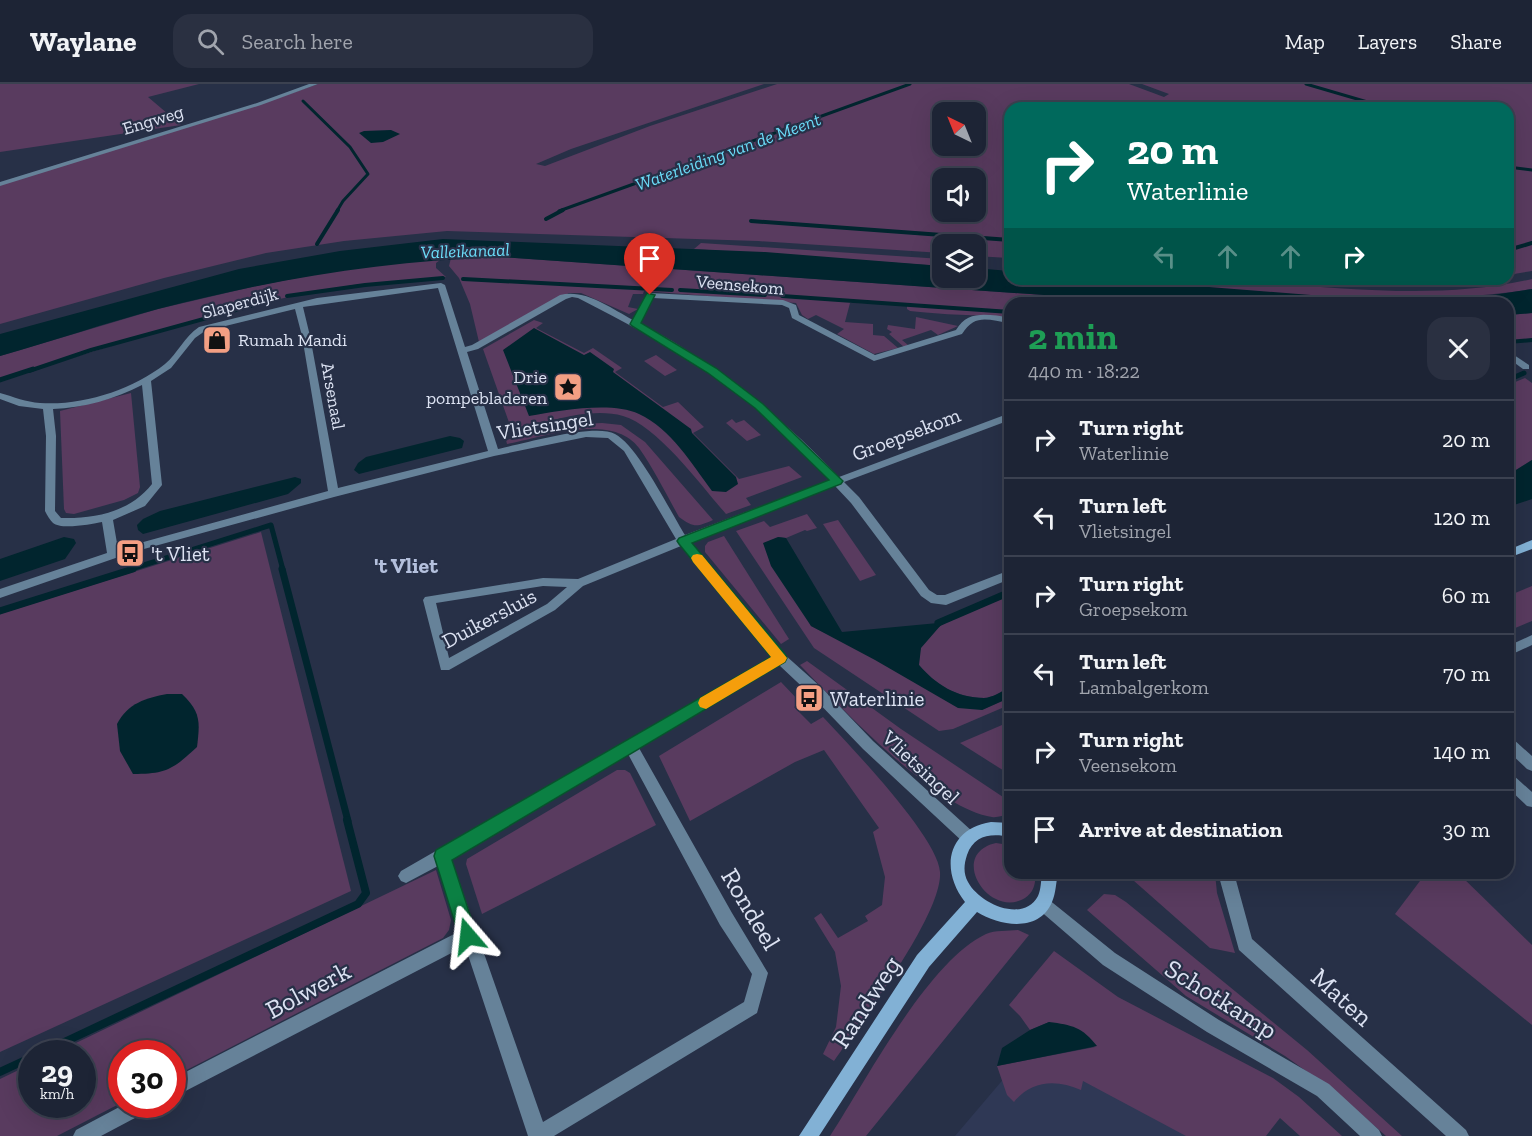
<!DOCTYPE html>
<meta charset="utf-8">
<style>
:root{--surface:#1d2435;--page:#2a3041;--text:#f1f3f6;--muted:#a0a4ad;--line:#3b4150}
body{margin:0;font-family:"Zilla Slab",serif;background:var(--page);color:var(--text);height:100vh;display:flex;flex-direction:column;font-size:22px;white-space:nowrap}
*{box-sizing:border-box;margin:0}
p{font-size:20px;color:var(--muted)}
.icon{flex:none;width:33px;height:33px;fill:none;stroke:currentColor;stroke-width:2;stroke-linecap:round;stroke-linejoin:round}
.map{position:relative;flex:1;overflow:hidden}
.panel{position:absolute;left:1004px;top:213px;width:510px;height:582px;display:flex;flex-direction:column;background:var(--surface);border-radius:18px;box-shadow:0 6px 24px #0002,0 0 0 2px var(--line)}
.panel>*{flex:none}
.top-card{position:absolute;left:1004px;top:18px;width:510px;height:183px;border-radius:18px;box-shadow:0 6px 24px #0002,0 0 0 2px var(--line);background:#00695c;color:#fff;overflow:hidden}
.needle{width:39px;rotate:317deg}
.fabs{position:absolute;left:932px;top:18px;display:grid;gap:12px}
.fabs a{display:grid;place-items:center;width:54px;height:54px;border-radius:12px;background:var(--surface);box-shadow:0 6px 24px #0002,0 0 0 2px var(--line);font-size:30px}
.speed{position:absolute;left:18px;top:956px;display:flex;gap:12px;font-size:30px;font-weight:700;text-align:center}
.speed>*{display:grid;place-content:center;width:78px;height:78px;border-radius:50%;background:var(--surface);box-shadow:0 6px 24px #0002,0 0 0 2px var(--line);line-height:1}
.speed small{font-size:15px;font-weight:400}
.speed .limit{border:9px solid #d22;background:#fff;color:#111}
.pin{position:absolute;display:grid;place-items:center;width:51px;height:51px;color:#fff;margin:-62px -26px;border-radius:50% 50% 50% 0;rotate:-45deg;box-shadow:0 0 6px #0007}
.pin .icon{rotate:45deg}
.me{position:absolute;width:66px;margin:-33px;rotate:343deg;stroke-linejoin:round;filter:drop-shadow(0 0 4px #0008)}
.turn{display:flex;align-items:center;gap:21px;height:126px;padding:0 24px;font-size:27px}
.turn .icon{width:78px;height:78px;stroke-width:2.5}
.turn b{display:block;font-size:42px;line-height:51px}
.lanes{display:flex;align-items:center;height:57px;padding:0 24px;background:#0003;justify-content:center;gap:30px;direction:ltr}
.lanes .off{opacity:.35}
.round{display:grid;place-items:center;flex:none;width:63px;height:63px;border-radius:18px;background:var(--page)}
.overview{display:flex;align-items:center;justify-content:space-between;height:102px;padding:0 24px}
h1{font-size:36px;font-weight:700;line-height:45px;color:#1e9e55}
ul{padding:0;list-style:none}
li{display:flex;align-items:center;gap:18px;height:78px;padding:0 24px;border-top:2px solid var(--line)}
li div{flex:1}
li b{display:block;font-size:22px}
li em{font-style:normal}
header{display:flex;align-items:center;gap:36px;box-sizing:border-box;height:84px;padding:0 30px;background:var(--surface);border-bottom:2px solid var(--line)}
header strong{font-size:28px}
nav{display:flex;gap:33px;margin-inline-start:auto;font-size:21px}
.search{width:420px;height:54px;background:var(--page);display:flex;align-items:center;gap:15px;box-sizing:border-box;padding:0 21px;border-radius:18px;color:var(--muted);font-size:22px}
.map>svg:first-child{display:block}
.built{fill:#2f3855}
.green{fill:#593b5f;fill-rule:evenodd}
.water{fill:#01252e}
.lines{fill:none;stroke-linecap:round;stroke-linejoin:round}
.stream-far4{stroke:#01252e;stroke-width:3}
.stream-far3{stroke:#01252e;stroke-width:4}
.stream-far2{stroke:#01252e;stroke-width:5}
.stream-far1{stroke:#01252e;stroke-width:7}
.stream{stroke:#01252e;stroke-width:8}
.street{fill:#668299;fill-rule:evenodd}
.secondary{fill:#82b1d5;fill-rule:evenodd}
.route{fill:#0b8043;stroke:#07532c;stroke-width:1.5}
.slow{fill:#f59e0b}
.labels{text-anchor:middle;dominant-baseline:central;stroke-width:4.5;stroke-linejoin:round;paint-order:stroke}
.far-street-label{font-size:18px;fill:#dce2f2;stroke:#273047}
.far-water-label{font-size:18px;font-style:italic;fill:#6bdcf8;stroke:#273047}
.far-poi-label{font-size:18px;fill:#dce2f2;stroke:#273047;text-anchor:start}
.street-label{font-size:21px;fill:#dce2f2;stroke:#273047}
.poi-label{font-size:21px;fill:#dce2f2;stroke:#273047;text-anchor:start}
.neighbourhood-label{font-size:22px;font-weight:bold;fill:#b4c0dd;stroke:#273047}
.near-street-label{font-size:26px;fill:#dce2f2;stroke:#273047}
</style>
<header>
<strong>Waylane</strong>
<div class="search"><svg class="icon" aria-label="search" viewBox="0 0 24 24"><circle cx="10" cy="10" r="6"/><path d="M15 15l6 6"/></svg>Search here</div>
<nav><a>Map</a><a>Layers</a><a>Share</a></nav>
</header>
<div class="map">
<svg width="1532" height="1052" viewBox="0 0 1532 1052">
<rect width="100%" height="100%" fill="#273047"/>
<path class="built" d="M 1095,977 L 1246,1052 L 955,1052 L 1006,992 Z"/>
<g class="green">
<path d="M 0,0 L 199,0 L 148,13 L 181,41 L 0,68 Z"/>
<path d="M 318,0 L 764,0 L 571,65 L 536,80 L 545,82 L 650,42 L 777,0 L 1129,0 L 1164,13 L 1169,10 L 1142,0 L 1532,0 L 1532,187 L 1508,191 L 1508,24 L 1010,24 L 1009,174 L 975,172 L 975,160 L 942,160 L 942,169 L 758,157 L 447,147 L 344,157 L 266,169 L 164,194 L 0,240 L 0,101 L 252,23 ZM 942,28 L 975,28 L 975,62 L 942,62 ZM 942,94 L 975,94 L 975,128 L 942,128 Z"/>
<path d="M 701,159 L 942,175 L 942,182 L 694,165 Z"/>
<path d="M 501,173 L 1159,219 L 1010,219 L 1009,233 C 976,231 944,231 910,227 L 907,225 L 907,220 L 850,219 L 845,238 L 873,240 L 873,251 L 884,252 L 898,264 L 874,270 L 837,250 L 844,245 L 816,231 L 808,235 L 802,231 L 796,219 L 644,207 L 643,210 L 633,210 L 628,223 L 638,225 L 629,230 L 581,209 L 569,209 L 479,258 L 470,220 L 459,194 L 449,182 L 451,174 Z"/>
<path d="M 443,174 L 436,179 L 436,184 L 446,193 L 353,201 L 242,222 L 0,296 L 0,272 L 158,225 L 256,202 L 343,185 Z"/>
<path d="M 1108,195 C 1140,195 1172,194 1204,195 C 1313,199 1424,220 1532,195 L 1532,205 C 1392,227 1249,206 1108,195 Z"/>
<path d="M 1261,195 L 1485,195 C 1411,207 1335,202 1261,195 Z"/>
<path d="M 1532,229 L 1532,255 L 1508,257 L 1508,231 Z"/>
<path d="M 916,233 L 958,242 L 938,251 L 931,246 L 902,256 L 908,261 L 904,263 L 889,250 L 892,248 L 887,245 L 888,241 L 915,245 Z"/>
<path d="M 534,236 L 543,239 L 536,244 L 584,269 L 593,264 L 622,284 L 615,288 L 663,323 L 678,318 L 704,343 L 693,349 L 739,395 L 789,382 L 802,393 L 746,414 L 751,421 L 726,430 C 702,403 658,342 623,332 C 591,323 550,337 519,345 L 511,344 L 483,265 Z"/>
<path d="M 656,271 L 677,286 L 665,292 L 644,277 Z"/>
<path d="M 1525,294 L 1532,299 L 1532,376 L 1508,391 L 1508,301 Z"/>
<path d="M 131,309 L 140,403 L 138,409 L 124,416 L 74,430 L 66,429 L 64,425 L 60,327 Z"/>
<path d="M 732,335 L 736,339 L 744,336 L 761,351 L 747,357 L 726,339 Z"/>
<path d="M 602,339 L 621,341 L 645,358 L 713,436 C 697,443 694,444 679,433 C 666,410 654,385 639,364 C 612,328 544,353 507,360 L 506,356 L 583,340 Z"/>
<path d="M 807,430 L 817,444 L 807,447 L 805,446 L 786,454 L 778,453 L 811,542 L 982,626 L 1009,614 L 1009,621 L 953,645 L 939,647 L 814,564 L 736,447 L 764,437 L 770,443 Z"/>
<path d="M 838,436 L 876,491 L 860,497 L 823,440 Z"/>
<path d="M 261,448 L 351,807 L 0,968 L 0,530 Z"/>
<path d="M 724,452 L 789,555 L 781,560 L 705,468 L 705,462 L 708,458 Z"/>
<path d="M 1532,502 L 1532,537 L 1508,547 L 1508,512 Z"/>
<path d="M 1009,512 L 1009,604 C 1002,607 992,614 984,614 C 957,614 935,600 919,581 C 919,575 919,568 921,563 C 934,535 983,523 1009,512 Z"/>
<path d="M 807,577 L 901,645 L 1009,717 L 1009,730 C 1004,731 997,734 992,733 C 935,725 840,622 800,581 Z"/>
<path d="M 781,598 L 800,618 L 794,623 L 811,640 L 823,633 C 850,662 938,753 940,788 C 943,830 860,939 834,977 L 823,970 L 836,943 L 841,902 L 835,868 L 814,834 L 821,829 L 838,854 L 868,837 L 865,832 L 882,821 L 885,793 L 873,748 L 879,744 L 824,666 L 795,678 L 690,737 L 659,672 Z"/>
<path d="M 1009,638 L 1009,690 L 960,659 Z"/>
<path d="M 617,686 L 625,686 L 630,689 L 656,741 L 482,830 L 466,780 L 467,775 Z"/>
<path d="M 996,759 L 1009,761 L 1010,789 L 1035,789 C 1036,799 1034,808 1025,814 C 989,836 947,770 996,759 Z"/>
<path d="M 436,786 L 451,836 L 449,846 L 443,854 L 173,993 L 172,969 L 122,969 L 121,1019 L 57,1052 L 0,1052 L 0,995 L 31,980 L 32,1020 L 82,1020 L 82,969 L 55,969 Z"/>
<path d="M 1125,789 L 1215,789 L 1217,809 L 1235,869 L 1210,864 Z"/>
<path d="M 1426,789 L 1458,789 L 1532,861 L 1532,941 L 1395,830 Z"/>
<path d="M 1104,810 L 1115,811 L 1126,818 L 1307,966 L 1402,1052 L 1386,1052 L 1337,1009 L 1285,972 L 1186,912 L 1087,826 Z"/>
<path d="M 1018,846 L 1029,851 L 866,1052 L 830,1052 C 866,997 928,877 986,850 C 995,846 1008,847 1018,846 Z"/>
<path d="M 1054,867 L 1118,913 L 1273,994 L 1299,1013 L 1342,1052 L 1300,1052 L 1280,1034 L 1266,1052 L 1186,1052 L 1083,997 L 1081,1006 C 1057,995 1031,996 1014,1018 L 1007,1011 L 997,982 L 1095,963 L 1049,938 L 1030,946 L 1020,932 L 1009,921 Z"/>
</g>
<g class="water">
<path d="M 391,46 L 400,50 L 383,58 L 371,59 L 359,49 L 364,47 Z"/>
<path d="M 443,155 L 765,168 L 942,182 L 942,194 L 975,194 L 975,184 L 1009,187 L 1010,195 L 1108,195 L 1336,213 L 1419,216 L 1486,212 L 1532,205 L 1532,229 L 1508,231 L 1508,219 L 1159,219 L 501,173 C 381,177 274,195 158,225 C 105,239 53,257 0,272 L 0,250 L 239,185 L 340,167 Z"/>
<path d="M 534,244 L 584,271 L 590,268 L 614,285 L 613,288 L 691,345 L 692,349 L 736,393 L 738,400 L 726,408 L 712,407 C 692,380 671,345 639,330 C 611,317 559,327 529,332 L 503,266 Z"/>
<path d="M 450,352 L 460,354 L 464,357 L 462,364 L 359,390 L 354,386 L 358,379 L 366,373 Z"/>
<path d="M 1532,376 L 1532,415 L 1508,423 L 1508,391 Z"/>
<path d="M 295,393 L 301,395 L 301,399 L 288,410 L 143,450 L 138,446 L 137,441 L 143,435 L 160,427 Z"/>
<path d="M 64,453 L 74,455 L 76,459 L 65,475 L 0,497 L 0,475 Z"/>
<path d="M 778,453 L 786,454 L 842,548 L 938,539 L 941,541 L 921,564 L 919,581 C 935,600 957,614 984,614 C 992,614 1002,607 1009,604 L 1009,614 L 982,626 L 958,624 L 875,576 L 811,542 L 771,482 L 763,459 Z"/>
<path d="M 167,610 L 182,610 C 201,628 200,638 197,663 C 173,685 167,690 133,690 L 120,667 L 117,640 C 128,619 146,614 167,610 Z"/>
<path d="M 1049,938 C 1072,941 1082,943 1097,962 L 997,982 L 1002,964 L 1030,946 Z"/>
</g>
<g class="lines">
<g class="stream-far4">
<path d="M 1306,0 L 1388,24"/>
<path d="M 303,17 L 350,63 L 368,90 L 343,117 L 337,127"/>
<path d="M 1508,83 L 1532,86"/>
<path d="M 559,127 L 910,0"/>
</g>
<g class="stream-far3">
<path d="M 546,135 L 563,126"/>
<path d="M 751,137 L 1010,156"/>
<path d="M 317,160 L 338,126"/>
<path d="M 1508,166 L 1532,159"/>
<path d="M 463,195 L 672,206"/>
<path d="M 680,206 L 765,211"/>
<path d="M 287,212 L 365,201 L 443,194"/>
<path d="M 782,212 L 1010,228"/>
<path d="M 1508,258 L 1532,256"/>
<path d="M 29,287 L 91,266 L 276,215"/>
</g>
<g class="stream-far2">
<path d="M 0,296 L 33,285"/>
<path d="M 1508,296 L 1524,289"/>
<path d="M 128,486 L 271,441 L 283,486"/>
</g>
<g class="stream-far1">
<path d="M 282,485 L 348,737"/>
<path d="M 0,527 L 133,485"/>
<path d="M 938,539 L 1010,508"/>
</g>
<g class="stream">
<path d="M 41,969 L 358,820 L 366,809 L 347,736"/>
<path d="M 0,988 L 32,973"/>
</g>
<g class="street">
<path d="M 309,0 L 318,0 L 261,21 L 0,102 L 0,98 L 257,19 Z"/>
<path d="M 441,199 L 445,201 L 465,263 L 472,261 L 560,211 C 586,205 610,224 633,236 L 646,211 L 650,209 L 783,216 L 796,221 L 799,231 L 875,271 L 956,246 C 968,225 988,231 1010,233 L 1010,239 C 988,236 975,229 962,250 L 874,277 L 792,234 L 789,224 L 782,221 L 653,214 L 640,239 C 714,278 781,332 839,393 L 1010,329 L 1010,336 L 844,398 L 859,413 L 929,506 L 937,511 L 945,511 L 1010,486 L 1010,495 L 946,521 L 931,519 L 921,512 L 851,419 L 835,402 L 690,458 L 784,570 L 822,604 L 873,657 L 973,748 L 975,753 L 973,758 L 968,760 L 963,758 L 863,665 L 812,612 L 779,581 L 639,664 L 732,829 L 768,889 L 757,929 L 554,1052 L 528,1052 L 465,862 L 172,1014 L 172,995 L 460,847 L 438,782 L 406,799 L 401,797 L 398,792 L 401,787 L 772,573 L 681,462 L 583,502 L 555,526 L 449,586 L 441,586 L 423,516 L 425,513 L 543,494 L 578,495 L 676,455 L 624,367 L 608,354 L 586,353 L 494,372 L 334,413 L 133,468 L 0,514 L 0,505 L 107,469 L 102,438 C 92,440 61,446 53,439 C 50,436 47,431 45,427 L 46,352 L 43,325 L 19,322 L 0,315 L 0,309 C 14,313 26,318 40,319 C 82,322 132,306 165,280 C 178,269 184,253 199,243 L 317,214 ZM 438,204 L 488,367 L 338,404 L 310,252 L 303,223 ZM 572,213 L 578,214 C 623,237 668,261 710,289 C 753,319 794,357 830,396 L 685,451 C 670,427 638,362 615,350 C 594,339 523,360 498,365 L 467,268 L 478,265 L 566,215 ZM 295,225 L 302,252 L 328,407 L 118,465 L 113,436 L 145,422 L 162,401 L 151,297 L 171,284 L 195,254 L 205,247 ZM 142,301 L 152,400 C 130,428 95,435 61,434 L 55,427 L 56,352 L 53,325 C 83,324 115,315 142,301 ZM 543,502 L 567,503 L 547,520 L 449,574 L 436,519 ZM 628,670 L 720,841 L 752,890 L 744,918 L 543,1038 L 451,775 Z"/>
<path d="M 1508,267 L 1529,281 L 1529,285 L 1523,285 L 1508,274 Z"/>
<path d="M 1532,551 L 1532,561 L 1508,572 L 1508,562 Z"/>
<path d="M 1508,653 L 1513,655 L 1532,672 L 1532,687 L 1527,685 L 1508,667 Z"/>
<path d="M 1508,689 L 1513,691 L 1532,708 L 1532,723 L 1527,722 L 1508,704 Z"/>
<path d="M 1218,789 L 1234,789 L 1252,855 L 1466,1046 L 1469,1052 L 1446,1052 L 1239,866 Z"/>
<path d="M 1043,812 L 1048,815 L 1115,869 L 1219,936 L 1329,1000 L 1379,1046 L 1382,1052 L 1360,1052 L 1317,1012 L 1207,948 L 1103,881 L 1038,825 L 1035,820 L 1038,815 Z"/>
<path d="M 125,1020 L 153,1020 L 150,1026 L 101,1052 L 73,1052 L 76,1046 Z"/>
</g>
<g class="secondary">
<path d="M 1532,456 L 1532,465 L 1508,474 L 1508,466 Z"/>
<path d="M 991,738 L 1010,739 L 1010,753 C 991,749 974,751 967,771 C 964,780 963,789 968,798 C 979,819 1023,840 1038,812 C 1041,806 1041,796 1042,789 L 1058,789 C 1056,798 1056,809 1052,818 C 1039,849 1000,842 977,828 L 929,883 L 819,1052 L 799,1052 L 917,871 L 965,818 C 940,786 947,745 991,738 Z"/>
</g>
</g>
<path class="route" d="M 647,209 L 655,211 L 641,239 L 716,284 L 763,320 L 843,397 L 841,400 L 692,459 L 785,570 L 787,574 L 785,578 L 452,776 L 477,852 L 474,858 L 468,861 L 461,858 L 459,852 L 434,772 L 436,766 L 771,573 L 679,460 L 677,457 L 679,454 L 829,396 L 755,324 L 708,289 L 632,242 L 630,240 Z"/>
<path class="slow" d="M 697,470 L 702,471 L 787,574 L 785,578 L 706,625 L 700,623 L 698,619 L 700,614 L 771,573 L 693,478 L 691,474 L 693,471 Z"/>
<defs>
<g id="shop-square" transform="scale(1.5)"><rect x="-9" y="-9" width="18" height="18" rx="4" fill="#f39f83" stroke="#273047"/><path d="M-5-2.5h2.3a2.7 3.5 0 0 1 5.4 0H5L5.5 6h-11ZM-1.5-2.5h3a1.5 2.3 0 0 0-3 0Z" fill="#111"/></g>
<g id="sight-square" transform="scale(1.5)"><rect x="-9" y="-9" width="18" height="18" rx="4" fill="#f39f83" stroke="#273047"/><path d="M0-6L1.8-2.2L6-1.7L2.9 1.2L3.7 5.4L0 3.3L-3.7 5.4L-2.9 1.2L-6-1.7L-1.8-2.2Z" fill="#111"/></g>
<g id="bus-square" transform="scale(1.5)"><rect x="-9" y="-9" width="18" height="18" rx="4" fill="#f39f83" stroke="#273047"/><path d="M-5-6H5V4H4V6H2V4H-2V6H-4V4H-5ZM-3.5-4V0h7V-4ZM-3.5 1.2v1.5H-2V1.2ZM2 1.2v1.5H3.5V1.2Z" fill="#111"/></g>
</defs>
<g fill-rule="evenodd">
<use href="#shop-square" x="217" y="256"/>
<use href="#sight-square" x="568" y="303"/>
<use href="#bus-square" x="130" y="469"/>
<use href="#bus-square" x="809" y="614"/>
</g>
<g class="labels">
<g class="far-street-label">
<text transform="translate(153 36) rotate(-17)">Engweg</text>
<text transform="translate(740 201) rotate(5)">Veensekom</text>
<text transform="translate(240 219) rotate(-15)">Slaperdijk</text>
<text transform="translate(333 312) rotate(80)">Arsenaal</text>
</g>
<g class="far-water-label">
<text transform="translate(728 68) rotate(-20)">Waterleiding van de Meent</text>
<text transform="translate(465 167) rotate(-2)">Valleikanaal</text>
</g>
<g class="far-poi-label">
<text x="238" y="256">Rumah Mandi</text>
<text x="547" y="293" text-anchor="end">Drie<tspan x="547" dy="21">pompebladeren</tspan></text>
</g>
<g class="street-label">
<text transform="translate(545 341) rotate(-9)">Vlietsingel</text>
<text transform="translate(906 350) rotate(-21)">Groepsekom</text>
<text transform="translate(489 534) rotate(-28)">Duikersluis</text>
<text transform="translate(921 683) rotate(43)">Vlietsingel</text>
</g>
<g class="poi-label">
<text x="151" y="469">'t Vliet</text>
<text x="830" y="614">Waterlinie</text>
</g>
<g class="neighbourhood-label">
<text x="406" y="481">'t Vliet</text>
</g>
<g class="near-street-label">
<text transform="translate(751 825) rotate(59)">Rondeel</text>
<text transform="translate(308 906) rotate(-28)">Bolwerk</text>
<text transform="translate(1342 913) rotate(42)">Maten</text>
<text transform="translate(1221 915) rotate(32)">Schotkamp</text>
<text transform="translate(866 918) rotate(-57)">Randweg</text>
</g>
</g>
</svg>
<div class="fabs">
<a><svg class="needle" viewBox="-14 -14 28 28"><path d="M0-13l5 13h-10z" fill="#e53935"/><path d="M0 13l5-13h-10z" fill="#a0a4ad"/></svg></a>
<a><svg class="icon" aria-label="sound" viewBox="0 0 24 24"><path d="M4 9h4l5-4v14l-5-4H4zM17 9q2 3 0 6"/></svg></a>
<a><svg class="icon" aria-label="layers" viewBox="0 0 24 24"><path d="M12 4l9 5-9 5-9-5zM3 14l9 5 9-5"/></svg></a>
</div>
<div class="speed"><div>29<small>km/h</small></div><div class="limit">30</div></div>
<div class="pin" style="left:650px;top:211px;background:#d93025"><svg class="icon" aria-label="arrive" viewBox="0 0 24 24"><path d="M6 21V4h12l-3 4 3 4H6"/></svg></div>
<svg class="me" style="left:468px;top:852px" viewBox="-20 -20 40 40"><path d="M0-17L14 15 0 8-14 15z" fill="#0b8043" stroke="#fff" stroke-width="4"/></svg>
<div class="top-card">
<div class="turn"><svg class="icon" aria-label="right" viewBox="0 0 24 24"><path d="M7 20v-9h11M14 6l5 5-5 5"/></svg><div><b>20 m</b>Waterlinie</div></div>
<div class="lanes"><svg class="icon off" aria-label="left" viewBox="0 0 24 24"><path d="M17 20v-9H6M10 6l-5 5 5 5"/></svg><svg class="icon off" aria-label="ahead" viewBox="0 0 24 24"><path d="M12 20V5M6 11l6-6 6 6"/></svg><svg class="icon off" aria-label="ahead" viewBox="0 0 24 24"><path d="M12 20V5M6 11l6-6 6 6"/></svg><svg class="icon" aria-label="right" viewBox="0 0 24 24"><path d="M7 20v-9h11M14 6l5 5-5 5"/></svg></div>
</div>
<section class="panel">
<div class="overview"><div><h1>2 min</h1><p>440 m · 18:22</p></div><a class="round"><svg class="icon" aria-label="close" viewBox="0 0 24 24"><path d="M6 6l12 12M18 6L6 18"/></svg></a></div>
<ul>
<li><svg class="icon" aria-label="right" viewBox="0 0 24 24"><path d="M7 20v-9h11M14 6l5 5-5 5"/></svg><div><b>Turn right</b><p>Waterlinie</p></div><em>20 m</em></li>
<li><svg class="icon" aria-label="left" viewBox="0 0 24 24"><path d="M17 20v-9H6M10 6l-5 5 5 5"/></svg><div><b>Turn left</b><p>Vlietsingel</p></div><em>120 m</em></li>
<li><svg class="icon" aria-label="right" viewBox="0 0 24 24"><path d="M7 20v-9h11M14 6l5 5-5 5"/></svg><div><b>Turn right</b><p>Groepsekom</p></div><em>60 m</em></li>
<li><svg class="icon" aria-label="left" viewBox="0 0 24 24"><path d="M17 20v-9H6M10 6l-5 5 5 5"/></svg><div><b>Turn left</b><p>Lambalgerkom</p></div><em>70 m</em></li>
<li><svg class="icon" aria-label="right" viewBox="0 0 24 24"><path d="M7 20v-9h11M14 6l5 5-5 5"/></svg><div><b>Turn right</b><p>Veensekom</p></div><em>140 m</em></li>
<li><svg class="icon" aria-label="arrive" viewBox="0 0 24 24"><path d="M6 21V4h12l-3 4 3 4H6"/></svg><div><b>Arrive at destination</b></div><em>30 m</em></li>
</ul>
</section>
</div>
